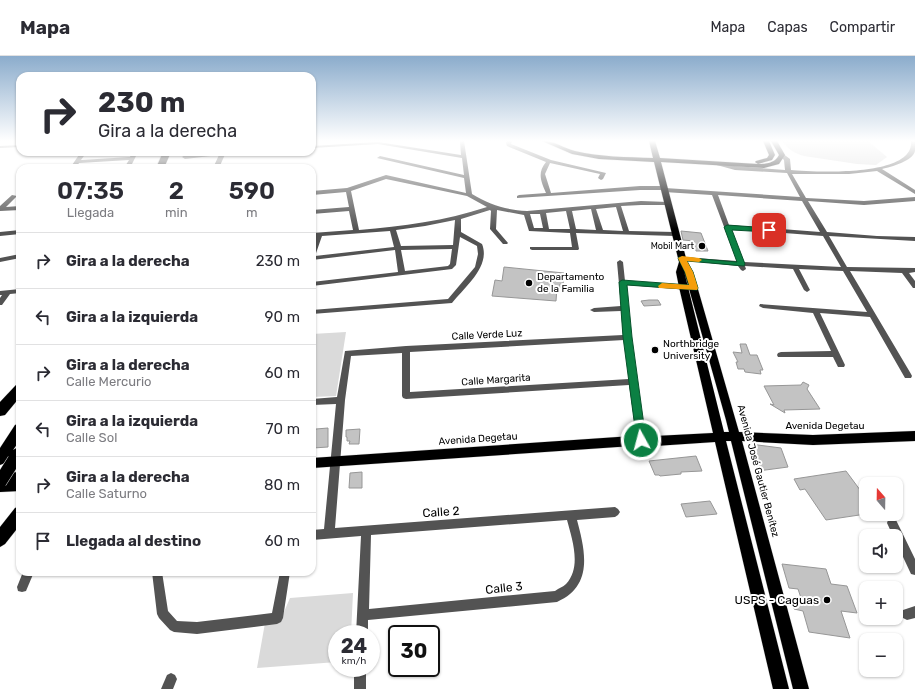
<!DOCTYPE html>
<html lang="es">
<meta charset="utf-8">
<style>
:root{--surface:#fff;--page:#f2f2f3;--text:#2b2b33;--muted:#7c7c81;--line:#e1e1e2}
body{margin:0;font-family:Rubik,sans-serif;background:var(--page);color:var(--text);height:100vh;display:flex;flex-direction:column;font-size:15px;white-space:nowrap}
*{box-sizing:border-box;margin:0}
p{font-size:13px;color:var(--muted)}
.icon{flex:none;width:22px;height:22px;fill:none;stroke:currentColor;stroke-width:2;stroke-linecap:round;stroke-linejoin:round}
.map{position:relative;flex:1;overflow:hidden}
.side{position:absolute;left:16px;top:108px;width:300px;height:412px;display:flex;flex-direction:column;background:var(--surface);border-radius:12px;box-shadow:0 1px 3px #0004}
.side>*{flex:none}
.banner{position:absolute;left:16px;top:16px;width:300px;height:84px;border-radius:12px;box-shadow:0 1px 3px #0004;background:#fff;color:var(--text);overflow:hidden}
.needle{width:26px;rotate:340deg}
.tools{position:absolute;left:859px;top:421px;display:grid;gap:8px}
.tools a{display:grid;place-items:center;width:44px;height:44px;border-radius:8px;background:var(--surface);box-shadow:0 1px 3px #0004;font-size:20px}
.speed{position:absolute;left:328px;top:569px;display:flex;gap:8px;font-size:20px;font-weight:700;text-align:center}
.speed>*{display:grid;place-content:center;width:52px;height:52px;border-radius:50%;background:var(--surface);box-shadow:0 1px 3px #0004;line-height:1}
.speed small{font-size:10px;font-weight:400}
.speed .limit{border:2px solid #111;border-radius:6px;background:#fff;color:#111}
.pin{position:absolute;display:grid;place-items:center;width:34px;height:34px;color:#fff;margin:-17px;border-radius:8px;box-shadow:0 2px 6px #0006}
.me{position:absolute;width:44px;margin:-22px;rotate:353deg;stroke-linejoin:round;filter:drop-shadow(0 0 3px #0008)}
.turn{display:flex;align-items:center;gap:14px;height:84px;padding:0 16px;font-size:18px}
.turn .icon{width:52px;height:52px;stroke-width:2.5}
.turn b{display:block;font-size:28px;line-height:34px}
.eta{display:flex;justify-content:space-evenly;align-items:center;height:68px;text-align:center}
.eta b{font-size:24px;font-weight:600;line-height:28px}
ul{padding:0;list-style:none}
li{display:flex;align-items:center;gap:12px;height:56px;padding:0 16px;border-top:1px solid var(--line)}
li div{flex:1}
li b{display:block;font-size:15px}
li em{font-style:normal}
header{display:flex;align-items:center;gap:24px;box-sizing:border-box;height:56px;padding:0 20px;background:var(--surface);border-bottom:1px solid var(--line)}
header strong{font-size:19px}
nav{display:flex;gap:22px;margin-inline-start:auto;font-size:14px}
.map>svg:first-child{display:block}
.green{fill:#dadada}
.building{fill:#c3c3c3;stroke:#979797}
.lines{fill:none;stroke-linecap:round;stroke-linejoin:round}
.primary-casing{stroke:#dbdbdb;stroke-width:1}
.motorway-casing{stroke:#dbdbdb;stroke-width:1}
.minor{fill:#535353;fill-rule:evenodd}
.primary{fill:#000;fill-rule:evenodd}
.motorway{fill:#000;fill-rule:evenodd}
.motorway-bridge-casing{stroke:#dbdbdb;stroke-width:14;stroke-linecap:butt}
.motorway-bridge{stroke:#000;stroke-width:13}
.route{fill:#0b8043;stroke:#07532c}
.slow{fill:#f59e0b}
.poi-dot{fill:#000;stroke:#fff;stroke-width:1.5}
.labels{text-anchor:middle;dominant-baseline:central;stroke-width:4;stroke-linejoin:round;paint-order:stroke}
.far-poi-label{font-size:9px;fill:#000;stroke:#fff;text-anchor:end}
.poi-label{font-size:10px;fill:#000;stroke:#fff;text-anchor:start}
.street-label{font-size:10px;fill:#000;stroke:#fff}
.near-street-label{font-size:12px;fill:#000;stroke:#fff}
.near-poi-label{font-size:12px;fill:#000;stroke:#fff;text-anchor:end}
</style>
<header>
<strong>Mapa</strong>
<nav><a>Mapa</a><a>Capas</a><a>Compartir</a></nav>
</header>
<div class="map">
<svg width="915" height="633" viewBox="0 0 915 633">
<rect width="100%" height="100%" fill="#fff"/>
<g class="green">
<path d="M 782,85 L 868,85 L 887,101 L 876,109 L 857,108 L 804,100 C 795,98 787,92 782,85 Z"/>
<path d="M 346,276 L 336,340 L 312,341 L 312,278 Z"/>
<path d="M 353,537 L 351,578 L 337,578 L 337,606 L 257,612 L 265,567 L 280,565 L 290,542 Z"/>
</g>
<g class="building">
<path d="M 681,175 L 701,177 L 708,195 L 696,195 L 694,185 L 683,184 Z"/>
<path d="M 504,211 L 564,217 L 563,229 L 560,228 L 560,232 L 557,232 L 556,245 L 492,240 L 495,224 L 502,225 Z"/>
<path d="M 649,244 L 658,244 L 661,249 L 644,250 L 641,245 Z"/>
<path d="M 740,288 L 746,288 L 750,299 L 757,299 L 763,314 L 760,314 L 761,318 L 745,316 L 744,313 L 738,313 L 736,306 L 738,306 L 733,296 L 742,297 Z"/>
<path d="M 803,326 L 809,329 L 807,333 L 820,353 L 784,354 L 785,357 L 770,348 L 774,349 L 764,330 L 801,329 Z"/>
<path d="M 328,372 L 328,391 L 313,392 L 312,375 L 315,375 L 316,373 Z"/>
<path d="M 360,373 L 359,388 L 349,388 L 350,385 L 347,385 L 347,381 L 346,381 L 346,374 Z"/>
<path d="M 750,388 L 781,392 L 788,411 L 758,415 Z"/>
<path d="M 696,400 L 702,415 L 681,416 L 681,418 L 660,420 L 659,419 L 655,419 L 649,405 Z"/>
<path d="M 846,415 L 866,442 L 866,458 L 826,464 L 805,433 L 800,434 L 794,423 Z"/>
<path d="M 362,416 L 362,432 L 349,432 L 350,417 Z"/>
<path d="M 710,445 L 717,458 L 686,461 L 681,448 Z"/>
<path d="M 782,508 L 826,513 L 831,528 L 847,530 L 857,557 L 841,555 L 850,582 L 809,576 L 803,555 L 794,553 L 791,543 L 802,545 L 798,533 L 789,532 Z"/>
</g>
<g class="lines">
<g class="primary-casing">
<g id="primary">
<path d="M 542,85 C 554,84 563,92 575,95 C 600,101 627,101 653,102 L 649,85 L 655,85 L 660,102 L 758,108 L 755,106 L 756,105 L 767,102 L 769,99 L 763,85 L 769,85 L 775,99 L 772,104 L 758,108 C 767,108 775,107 779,99 L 771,85 L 777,85 L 785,99 L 779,108 L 764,112 L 661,106 L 687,206 L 693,216 L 739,376 L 813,379 L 915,375 L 915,385 L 813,389 L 742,385 L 809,633 L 793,633 L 731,385 L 726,385 L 789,633 L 773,633 L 715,386 L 655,390 L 647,389 L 312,412 L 312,402 L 647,379 L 655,380 L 713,377 L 679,231 L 676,216 L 679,206 L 654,106 L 599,103 L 572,98 ZM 684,215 L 726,364 L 729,376 L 724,376 Z"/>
<path d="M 20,416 L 20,435 L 0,436 L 0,417 Z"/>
</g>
</g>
<g class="motorway-casing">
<g id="motorway">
<path d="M 163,96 L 171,96 L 164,112 L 156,112 Z"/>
<path d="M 20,327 L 20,341 L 5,359 L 0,360 L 0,346 L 16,329 Z"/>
<path d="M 20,367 L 20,384 L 13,394 L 20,390 L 20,407 L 14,410 L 9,408 L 7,403 L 5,407 L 0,409 L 0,392 L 15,369 Z"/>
<path d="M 20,450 L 20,469 L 5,488 L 0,491 L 0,471 L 15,452 Z"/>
</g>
</g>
<g class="minor">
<path d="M 460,85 L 464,85 L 472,138 C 490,149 506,154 527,155 L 641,145 L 668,146 L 671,148 L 670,149 L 641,149 L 621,150 L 629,175 L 675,176 L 678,178 L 675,180 L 576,177 L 579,193 L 578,194 L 532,194 L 530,193 L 530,191 L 572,191 L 570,177 L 529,175 L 524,159 L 497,154 L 496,173 L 508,187 L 507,188 L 503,188 L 490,173 L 491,155 L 490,154 L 461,163 L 461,176 L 482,188 C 491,210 465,231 452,247 L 312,258 L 312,254 L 448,243 L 475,211 L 478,198 L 477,190 L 460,181 L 456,209 L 452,213 L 312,230 L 312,226 L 398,216 L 395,194 L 312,204 L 312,191 L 316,181 L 312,181 L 312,177 L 353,174 L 349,155 L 312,158 L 312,154 L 349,151 L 346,136 L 312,139 L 312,135 L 347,132 L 386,119 L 466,137 L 464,122 L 377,102 L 380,100 L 464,119 L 462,102 L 378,88 L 312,92 L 312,90 L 378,86 L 461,99 ZM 386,123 L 467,140 L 487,151 C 445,165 403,170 359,174 L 351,135 ZM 616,151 L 623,175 L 603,174 L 596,153 ZM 591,153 L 596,174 L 576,173 L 572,155 ZM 566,155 L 570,173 L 549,173 L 546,157 ZM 530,158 L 540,158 L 543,172 L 534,172 ZM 455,164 L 453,189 L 401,190 L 396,174 L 425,170 ZM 390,175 L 394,191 L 315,200 L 322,180 ZM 452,193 L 450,208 L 448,210 L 405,215 L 401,194 Z"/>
<path d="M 507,85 L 512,85 L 511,88 L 551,104 L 606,117 L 603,123 L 601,124 L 598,122 L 600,118 L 550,107 L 545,118 L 551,137 L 640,130 L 663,130 L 665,132 L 800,141 L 787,117 L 735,114 L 713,108 L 716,106 L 735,110 L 785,114 L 784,104 L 779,99 L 782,97 L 790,103 L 791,114 C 813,116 915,122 911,85 L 915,85 C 915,88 915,92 915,95 C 913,105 891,111 882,113 L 915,134 L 915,138 L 877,115 L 849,118 L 792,118 L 806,142 L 864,145 L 915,141 L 915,145 L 864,149 L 808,145 L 827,176 L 877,180 L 915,181 L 915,185 L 829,180 L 847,211 L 915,212 L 915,216 L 909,217 L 915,225 L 915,232 L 913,232 L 902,217 L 850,215 L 911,318 L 912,320 L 911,322 L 905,322 L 870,261 L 820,257 L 845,309 L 844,311 L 838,311 L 833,301 L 778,301 L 777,299 L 778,297 L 781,296 L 831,295 L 813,257 L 763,252 L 759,250 L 760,248 L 867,256 L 843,215 L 799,213 L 810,234 L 807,236 L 804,234 L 793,213 L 745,210 L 746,213 L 743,215 L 741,214 L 738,210 L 680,204 L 679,203 L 682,201 L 737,205 L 712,139 L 664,136 L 661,134 L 640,134 L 517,142 L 517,140 L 519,139 L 546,137 C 541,125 537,117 546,106 L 507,90 L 506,87 ZM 718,139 L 802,145 L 820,176 L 729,169 ZM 731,173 L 823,180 L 841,211 L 744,206 Z"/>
<path d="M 20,89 L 20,91 L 0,92 L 0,90 Z"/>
<path d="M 81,96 L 86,97 L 81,104 L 130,101 L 132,96 L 138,96 L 130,112 L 124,112 L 129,104 L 79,107 L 76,112 L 70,112 Z"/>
<path d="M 218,96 L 226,96 L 219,112 L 213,112 L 219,99 L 185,103 L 182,101 L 185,99 Z"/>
<path d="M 12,139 L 17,140 L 6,151 L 20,150 L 20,154 L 0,155 L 0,150 Z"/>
<path d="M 20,174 L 20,178 L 0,180 L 0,176 Z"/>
<path d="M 20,198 L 20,202 L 0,206 L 0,202 Z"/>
<path d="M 620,204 L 623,206 L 625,225 L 689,230 L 692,232 L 689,234 L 626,229 L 631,281 L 645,384 L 644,387 L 641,388 L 638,387 L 637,384 L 629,329 L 406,343 L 403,342 L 402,340 L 402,297 L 351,300 L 345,344 L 335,472 L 615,451 L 618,453 L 620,456 L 618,459 L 615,461 L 577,464 C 585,494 594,530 557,546 L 368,564 L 368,578 L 356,578 L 361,480 L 312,484 L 312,474 L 324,473 L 336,348 L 312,349 L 312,343 L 337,341 L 345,295 L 406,290 L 623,279 L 621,255 L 594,256 L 590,254 L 594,252 L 621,250 L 617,206 ZM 624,284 L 629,323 L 410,336 L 410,296 ZM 567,464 C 572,483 582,511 566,528 C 563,531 559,532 555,535 L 369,553 L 371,479 Z"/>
<path d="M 20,233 L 20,237 L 10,238 L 2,249 L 0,249 L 0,242 L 2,239 L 0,239 L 0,235 Z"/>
<path d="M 892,462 L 896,464 L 915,503 L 915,519 L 911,518 L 896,486 L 896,480 L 893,480 L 887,467 L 888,464 Z"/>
<path d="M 23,516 L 34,516 L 26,535 L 22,536 L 18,535 L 17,531 Z"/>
<path d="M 152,516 L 162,516 L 168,555 L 177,565 L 197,566 L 272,557 L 280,516 L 290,516 L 283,562 L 281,566 L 277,568 L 197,578 L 174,576 L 170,574 L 159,562 L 157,558 Z"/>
<path d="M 915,550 L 915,562 L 907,564 L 903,562 L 901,558 L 903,554 Z"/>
<rect x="354" y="612" width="12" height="21"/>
<path d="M 171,617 L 175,619 L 177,623 L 173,633 L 161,633 L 167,619 Z"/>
</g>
<use href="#primary" class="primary"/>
<use href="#motorway" class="motorway"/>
<g class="motorway-bridge-casing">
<path id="motorway-bridge" d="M 0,426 L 14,404"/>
</g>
<use href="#motorway-bridge" class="motorway-bridge"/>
</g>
<linearGradient id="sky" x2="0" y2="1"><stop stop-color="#8baccc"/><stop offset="0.49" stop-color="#fff"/><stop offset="1" stop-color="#fff" stop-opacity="0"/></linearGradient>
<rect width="915" height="173" fill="url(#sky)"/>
<path class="route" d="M 727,169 L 769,172 L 773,174 L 769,176 L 732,174 L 745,208 L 744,210 L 687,205 L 693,216 L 698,232 L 697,234 L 627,229 L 632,281 L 646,384 L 644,387 L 641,388 L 637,387 L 623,281 L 619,226 L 622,224 L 689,229 L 685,216 L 678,202 L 679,201 L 737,206 L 724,171 Z"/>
<path class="slow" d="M 682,200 L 699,202 L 702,204 L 699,206 L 687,205 L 693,216 L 698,232 L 697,234 L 659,232 L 658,230 L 662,227 L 689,229 L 685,216 L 678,202 Z"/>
<g class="poi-dot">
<circle cx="702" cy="190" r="4"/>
<circle cx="529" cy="227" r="4"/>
<circle cx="655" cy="294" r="4"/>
<circle cx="827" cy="544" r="4"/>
</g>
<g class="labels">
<g class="far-poi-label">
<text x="694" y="190">Mobil Mart</text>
</g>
<g class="poi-label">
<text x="537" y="221">Departamento<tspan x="537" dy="12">de la Familia</tspan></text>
<text x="663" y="288">Northbridge<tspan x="663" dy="12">University</tspan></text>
</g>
<g class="street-label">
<text transform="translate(487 279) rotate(-3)">Calle Verde Luz</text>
<text transform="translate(496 324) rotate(-4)">Calle Margarita</text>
<text x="825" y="370">Avenida Degetau</text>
<text transform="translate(478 383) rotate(-4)">Avenida Degetau</text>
<text transform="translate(758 415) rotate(75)">Avenida José Gautier Benítez</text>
</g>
<g class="near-street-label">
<text transform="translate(441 456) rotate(-4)">Calle 2</text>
<text transform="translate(504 532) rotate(-6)">Calle 3</text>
</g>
<g class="near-poi-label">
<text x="819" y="544">USPS - Caguas</text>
</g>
</g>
</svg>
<div class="tools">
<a><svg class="needle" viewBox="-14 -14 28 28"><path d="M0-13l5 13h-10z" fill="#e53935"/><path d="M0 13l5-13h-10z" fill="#7c7c81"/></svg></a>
<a><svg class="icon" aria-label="sound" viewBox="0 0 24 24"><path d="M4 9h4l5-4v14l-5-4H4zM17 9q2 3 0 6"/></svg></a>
<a>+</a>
<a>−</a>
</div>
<div class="speed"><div>24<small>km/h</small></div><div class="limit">30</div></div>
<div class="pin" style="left:769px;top:174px;background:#d93025"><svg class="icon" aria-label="arrive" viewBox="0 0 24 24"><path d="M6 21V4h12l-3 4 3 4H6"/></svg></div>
<svg class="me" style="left:641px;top:384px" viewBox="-20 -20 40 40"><circle r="17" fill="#0b8043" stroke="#fff" stroke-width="3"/><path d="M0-11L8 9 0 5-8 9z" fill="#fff"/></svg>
<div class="banner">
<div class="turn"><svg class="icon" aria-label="right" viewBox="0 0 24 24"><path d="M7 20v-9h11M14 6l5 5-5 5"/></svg><div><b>230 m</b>Gira a la derecha</div></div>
</div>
<section class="side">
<div class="eta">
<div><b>07:35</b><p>Llegada</p></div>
<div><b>2</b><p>min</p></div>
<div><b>590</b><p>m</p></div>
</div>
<ul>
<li><svg class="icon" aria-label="right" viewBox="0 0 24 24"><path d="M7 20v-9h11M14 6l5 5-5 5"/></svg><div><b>Gira a la derecha</b></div><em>230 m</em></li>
<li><svg class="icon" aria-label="left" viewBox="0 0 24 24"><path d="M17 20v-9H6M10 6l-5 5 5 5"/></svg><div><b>Gira a la izquierda</b></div><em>90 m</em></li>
<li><svg class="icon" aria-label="right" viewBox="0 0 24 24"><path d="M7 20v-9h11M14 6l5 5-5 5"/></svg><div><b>Gira a la derecha</b><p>Calle Mercurio</p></div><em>60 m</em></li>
<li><svg class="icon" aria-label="left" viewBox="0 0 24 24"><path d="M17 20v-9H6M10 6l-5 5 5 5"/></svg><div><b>Gira a la izquierda</b><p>Calle Sol</p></div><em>70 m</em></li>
<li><svg class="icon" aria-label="right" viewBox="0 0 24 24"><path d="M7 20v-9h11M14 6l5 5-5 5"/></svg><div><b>Gira a la derecha</b><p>Calle Saturno</p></div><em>80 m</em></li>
<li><svg class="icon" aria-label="arrive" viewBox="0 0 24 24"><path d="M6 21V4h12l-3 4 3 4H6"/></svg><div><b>Llegada al destino</b></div><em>60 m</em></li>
</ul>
</section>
</div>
